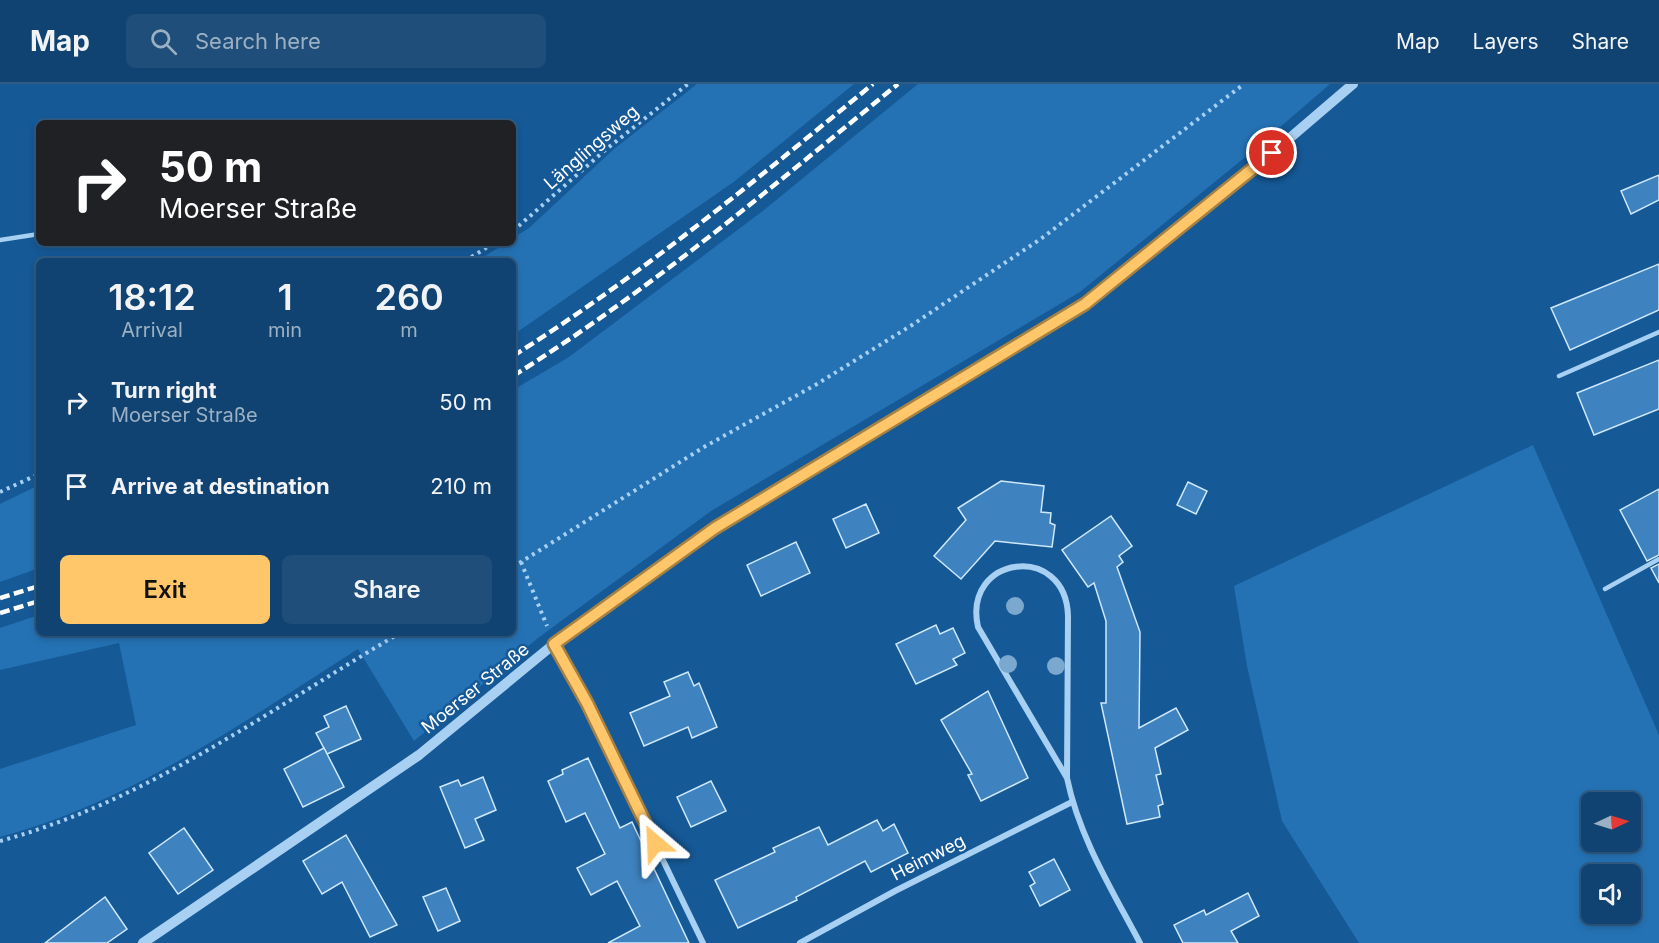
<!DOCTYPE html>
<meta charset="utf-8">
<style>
:root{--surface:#104371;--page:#1e4e79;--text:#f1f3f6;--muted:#9cb0c3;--line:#305c84;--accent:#ffc769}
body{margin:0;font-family:Inter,sans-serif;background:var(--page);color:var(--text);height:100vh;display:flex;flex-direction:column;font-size:22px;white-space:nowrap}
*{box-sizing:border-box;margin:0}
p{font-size:20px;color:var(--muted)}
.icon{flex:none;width:33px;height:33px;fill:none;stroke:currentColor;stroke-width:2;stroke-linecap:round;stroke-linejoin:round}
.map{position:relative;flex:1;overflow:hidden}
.panel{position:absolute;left:36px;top:174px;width:480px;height:378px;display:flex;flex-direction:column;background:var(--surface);border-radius:9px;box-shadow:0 3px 9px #0003,0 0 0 2px var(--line)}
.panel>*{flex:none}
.guide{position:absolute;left:36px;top:36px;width:480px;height:126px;border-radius:9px;box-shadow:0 3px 9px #0003,0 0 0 2px var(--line);background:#202124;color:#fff;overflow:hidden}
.needle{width:39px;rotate:86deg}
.controls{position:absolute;left:1581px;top:708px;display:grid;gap:12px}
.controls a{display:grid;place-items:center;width:60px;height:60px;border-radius:9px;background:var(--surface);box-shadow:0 3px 9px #0003,0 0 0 2px var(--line);font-size:30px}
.pin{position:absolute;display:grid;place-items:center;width:51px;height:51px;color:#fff;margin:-26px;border:3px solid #fff;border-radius:50%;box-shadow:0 2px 6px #0007}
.me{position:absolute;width:66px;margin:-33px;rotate:334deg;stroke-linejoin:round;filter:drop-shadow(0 0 4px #0008)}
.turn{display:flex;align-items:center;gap:21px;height:126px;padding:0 24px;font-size:27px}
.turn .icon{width:78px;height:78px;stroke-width:2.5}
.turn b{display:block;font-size:42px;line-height:51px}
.eta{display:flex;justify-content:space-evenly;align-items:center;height:102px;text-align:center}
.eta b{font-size:36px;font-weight:600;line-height:42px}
.action{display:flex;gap:12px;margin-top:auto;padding:12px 24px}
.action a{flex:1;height:69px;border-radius:9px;background:var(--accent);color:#111;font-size:24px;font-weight:600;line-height:69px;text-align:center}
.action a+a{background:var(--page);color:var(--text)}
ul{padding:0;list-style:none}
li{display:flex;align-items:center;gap:18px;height:84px;padding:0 24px}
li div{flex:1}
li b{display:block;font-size:22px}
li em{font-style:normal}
header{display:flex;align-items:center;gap:36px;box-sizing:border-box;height:84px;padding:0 30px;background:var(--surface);border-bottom:2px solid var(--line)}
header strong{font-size:28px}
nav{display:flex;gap:33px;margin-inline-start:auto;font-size:21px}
.search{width:420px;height:54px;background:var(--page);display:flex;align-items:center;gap:15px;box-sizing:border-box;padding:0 21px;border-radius:9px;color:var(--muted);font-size:22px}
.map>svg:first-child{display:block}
.green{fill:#2472b4;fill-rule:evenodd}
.building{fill:#3e82bf;stroke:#cfe8fc;stroke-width:1.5}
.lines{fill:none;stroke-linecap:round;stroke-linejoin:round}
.path{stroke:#a8d0f2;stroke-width:4;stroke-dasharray:3 4.5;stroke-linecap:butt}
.service{stroke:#a8d0f2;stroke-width:4.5}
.minor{stroke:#a8d0f2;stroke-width:6}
.tertiary{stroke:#a8d0f2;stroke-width:10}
.rail{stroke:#fff;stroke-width:4.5;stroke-dasharray:10 4.5;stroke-linecap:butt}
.tree{fill:#7ba8cf}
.route-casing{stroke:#a68144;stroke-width:15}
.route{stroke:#ffc769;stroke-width:10}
.labels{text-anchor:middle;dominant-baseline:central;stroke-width:5;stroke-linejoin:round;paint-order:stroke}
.street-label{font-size:18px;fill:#fff;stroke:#155997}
</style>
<header>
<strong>Map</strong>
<div class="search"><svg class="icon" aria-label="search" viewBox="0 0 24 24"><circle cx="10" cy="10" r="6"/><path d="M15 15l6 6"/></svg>Search here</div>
<nav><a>Map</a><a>Layers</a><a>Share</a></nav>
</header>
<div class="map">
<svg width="1659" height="859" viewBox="0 0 1659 859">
<rect width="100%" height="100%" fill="#155997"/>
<g class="green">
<path d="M 697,0 L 854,0 L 735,97 L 513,251 L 513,177 L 477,177 L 506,159 L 513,159 L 513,154 L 529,144 L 614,65 Z"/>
<path d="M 918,0 L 1330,0 L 1249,70 L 1080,208 L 711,427 L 538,554 L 414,657 L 358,565 C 245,637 131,718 0,753 L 0,685 L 136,641 L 119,559 L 0,586 L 0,544 L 39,531 L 39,549 L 513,549 L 513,306 L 569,273 L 764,126 Z"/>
<path d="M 1533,361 L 1659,651 L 1659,859 L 1359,859 L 1282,737 L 1247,582 L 1234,502 ZM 1630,718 L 1630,758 L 1592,758 L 1592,718 ZM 1630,790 L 1630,830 L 1592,830 L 1592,790 Z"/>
<path d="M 39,401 L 39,484 L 0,498 L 0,420 Z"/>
</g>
<g class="building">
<path d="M 1659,91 L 1659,116 L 1631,130 L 1621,107 Z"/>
<path d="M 1659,180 L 1659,226 L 1570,266 L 1551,224 Z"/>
<path d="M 1659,276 L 1659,325 L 1594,351 L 1577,309 Z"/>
<path d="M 1001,397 L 1044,402 L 1041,428 L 1051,429 L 1050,439 L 1055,441 L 1052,463 L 995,457 L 961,495 L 934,472 L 966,436 L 958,424 Z"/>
<path d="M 1188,398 L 1207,407 L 1196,430 L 1177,421 Z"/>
<path d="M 1659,405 L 1659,471 L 1647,477 L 1620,426 Z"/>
<path d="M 866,420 L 879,449 L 846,464 L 833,435 Z"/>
<path d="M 1111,432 L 1132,462 L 1119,472 L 1123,478 L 1117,483 L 1140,548 L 1139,644 L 1176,624 L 1188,646 L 1155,664 L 1161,690 L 1156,691 L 1163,720 L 1158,722 L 1160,733 L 1127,740 L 1101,619 L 1106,619 L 1106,537 L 1094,499 L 1088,503 L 1062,466 Z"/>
<path d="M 796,458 L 810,489 L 761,512 L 747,481 Z"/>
<path d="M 1659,480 L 1659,499 L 1651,484 Z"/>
<path d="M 936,541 L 940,550 L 953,544 L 965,569 L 953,575 L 957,581 L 916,600 L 896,560 Z"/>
<path d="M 688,588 L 694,602 L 699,599 L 717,643 L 692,654 L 688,643 L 644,662 L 630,629 L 670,612 L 664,598 Z"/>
<path d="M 988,607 L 1028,694 L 981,717 L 968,691 L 972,690 L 941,636 Z"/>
<path d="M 346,622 L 361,655 L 327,670 L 316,649 L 329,643 L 324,632 Z"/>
<path d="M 324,664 L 344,703 L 303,723 L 284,685 Z"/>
<path d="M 588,674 L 620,744 L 632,738 L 689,859 L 608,859 L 640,842 L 617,797 L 591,811 L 577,784 L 605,770 L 585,729 L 566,738 L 548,697 L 563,690 L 562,686 Z"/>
<path d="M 483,693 L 496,726 L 475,735 L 484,756 L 465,764 L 440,703 L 458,696 L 461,702 Z"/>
<path d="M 711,697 L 726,727 L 691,743 L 677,713 Z"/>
<path d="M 877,736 L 883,747 L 894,740 L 908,769 L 871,788 L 865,777 L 796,813 L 797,816 L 738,844 L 715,796 L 775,768 L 773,764 L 819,743 L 828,761 Z"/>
<path d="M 184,744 L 213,786 L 178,810 L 149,769 Z"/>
<path d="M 346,751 L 397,841 L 370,853 L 342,798 L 322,810 L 303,777 Z"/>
<path d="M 1054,775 L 1070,806 L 1040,822 L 1030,802 L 1035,799 L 1029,788 Z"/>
<path d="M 446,804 L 460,837 L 438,847 L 423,813 Z"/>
<path d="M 1248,809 L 1259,832 L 1231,847 L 1238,859 L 1183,859 L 1174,841 L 1204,826 L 1206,831 Z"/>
<path d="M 105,813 L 127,845 L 107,859 L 45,859 Z"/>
</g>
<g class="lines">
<g class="path">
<path d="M 513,147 L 604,67 L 688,0"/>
<path d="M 465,177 L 494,159"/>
<path d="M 0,408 L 39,390"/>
<path d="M 521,478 L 547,542"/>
<path d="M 513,483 L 704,363 L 817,300 L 912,241 L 1042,154 L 1244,0"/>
<path d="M 0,757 C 148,717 270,625 400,549"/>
</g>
<g class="service">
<path d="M 0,156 L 39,150"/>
<path d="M 1559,292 L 1659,248"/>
<path d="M 1605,505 L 1659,475"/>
</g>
<g class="minor">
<path d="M 554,560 L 587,619 L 703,859"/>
<path d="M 1067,694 L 978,543 C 962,471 1066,458 1068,532 L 1067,694 C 1079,753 1112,806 1140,859"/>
<path d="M 800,859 L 895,807 L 1072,718"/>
</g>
<path class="tertiary" d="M 143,859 L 419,671 L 554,560 L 715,444 L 1085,220 L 1256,83 L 1353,0"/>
<g class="rail">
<path d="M 513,272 C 640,192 757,95 873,0"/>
<path d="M 513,292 C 649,207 773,102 898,0"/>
<path d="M 0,514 L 39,502"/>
<path d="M 0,529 L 39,517"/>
</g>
</g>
<g class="tree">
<circle cx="1015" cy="522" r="9"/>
<circle cx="1008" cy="580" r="9"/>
<circle cx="1056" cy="582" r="9"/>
</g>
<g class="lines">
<g class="route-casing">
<path id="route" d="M 655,759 L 587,619 L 554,560 L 715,444 L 1085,220 L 1272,69"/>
</g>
<use href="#route" class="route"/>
</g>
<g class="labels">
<g class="street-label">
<text transform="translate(591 63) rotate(-41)">Länglingsweg</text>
<text transform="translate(475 604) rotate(-39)">Moerser Straße</text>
<text transform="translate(928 773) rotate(-27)">Heimweg</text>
</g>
</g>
</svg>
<div class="controls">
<a><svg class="needle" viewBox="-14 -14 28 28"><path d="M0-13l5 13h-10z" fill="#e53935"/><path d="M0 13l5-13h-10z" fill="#9cb0c3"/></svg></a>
<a><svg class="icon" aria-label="sound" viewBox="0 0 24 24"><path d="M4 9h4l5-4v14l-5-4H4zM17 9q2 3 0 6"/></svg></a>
</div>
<div class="pin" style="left:1272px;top:69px;background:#d93025"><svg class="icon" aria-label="arrive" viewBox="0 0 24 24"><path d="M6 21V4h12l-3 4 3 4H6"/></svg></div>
<svg class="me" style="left:655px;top:759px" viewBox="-20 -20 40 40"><path d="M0-17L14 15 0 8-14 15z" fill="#ffc769" stroke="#fff" stroke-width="4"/></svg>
<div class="guide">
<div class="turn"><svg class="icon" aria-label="right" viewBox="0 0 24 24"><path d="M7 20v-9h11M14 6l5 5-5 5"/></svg><div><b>50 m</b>Moerser Straße</div></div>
</div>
<section class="panel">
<div class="eta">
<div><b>18:12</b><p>Arrival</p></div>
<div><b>1</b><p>min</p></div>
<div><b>260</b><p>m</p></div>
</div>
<ul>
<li><svg class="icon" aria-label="right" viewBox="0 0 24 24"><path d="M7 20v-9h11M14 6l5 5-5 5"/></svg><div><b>Turn right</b><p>Moerser Straße</p></div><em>50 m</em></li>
<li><svg class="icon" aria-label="arrive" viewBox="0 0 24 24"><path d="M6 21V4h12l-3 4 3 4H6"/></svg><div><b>Arrive at destination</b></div><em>210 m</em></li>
</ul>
<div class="action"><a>Exit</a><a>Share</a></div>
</section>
</div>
